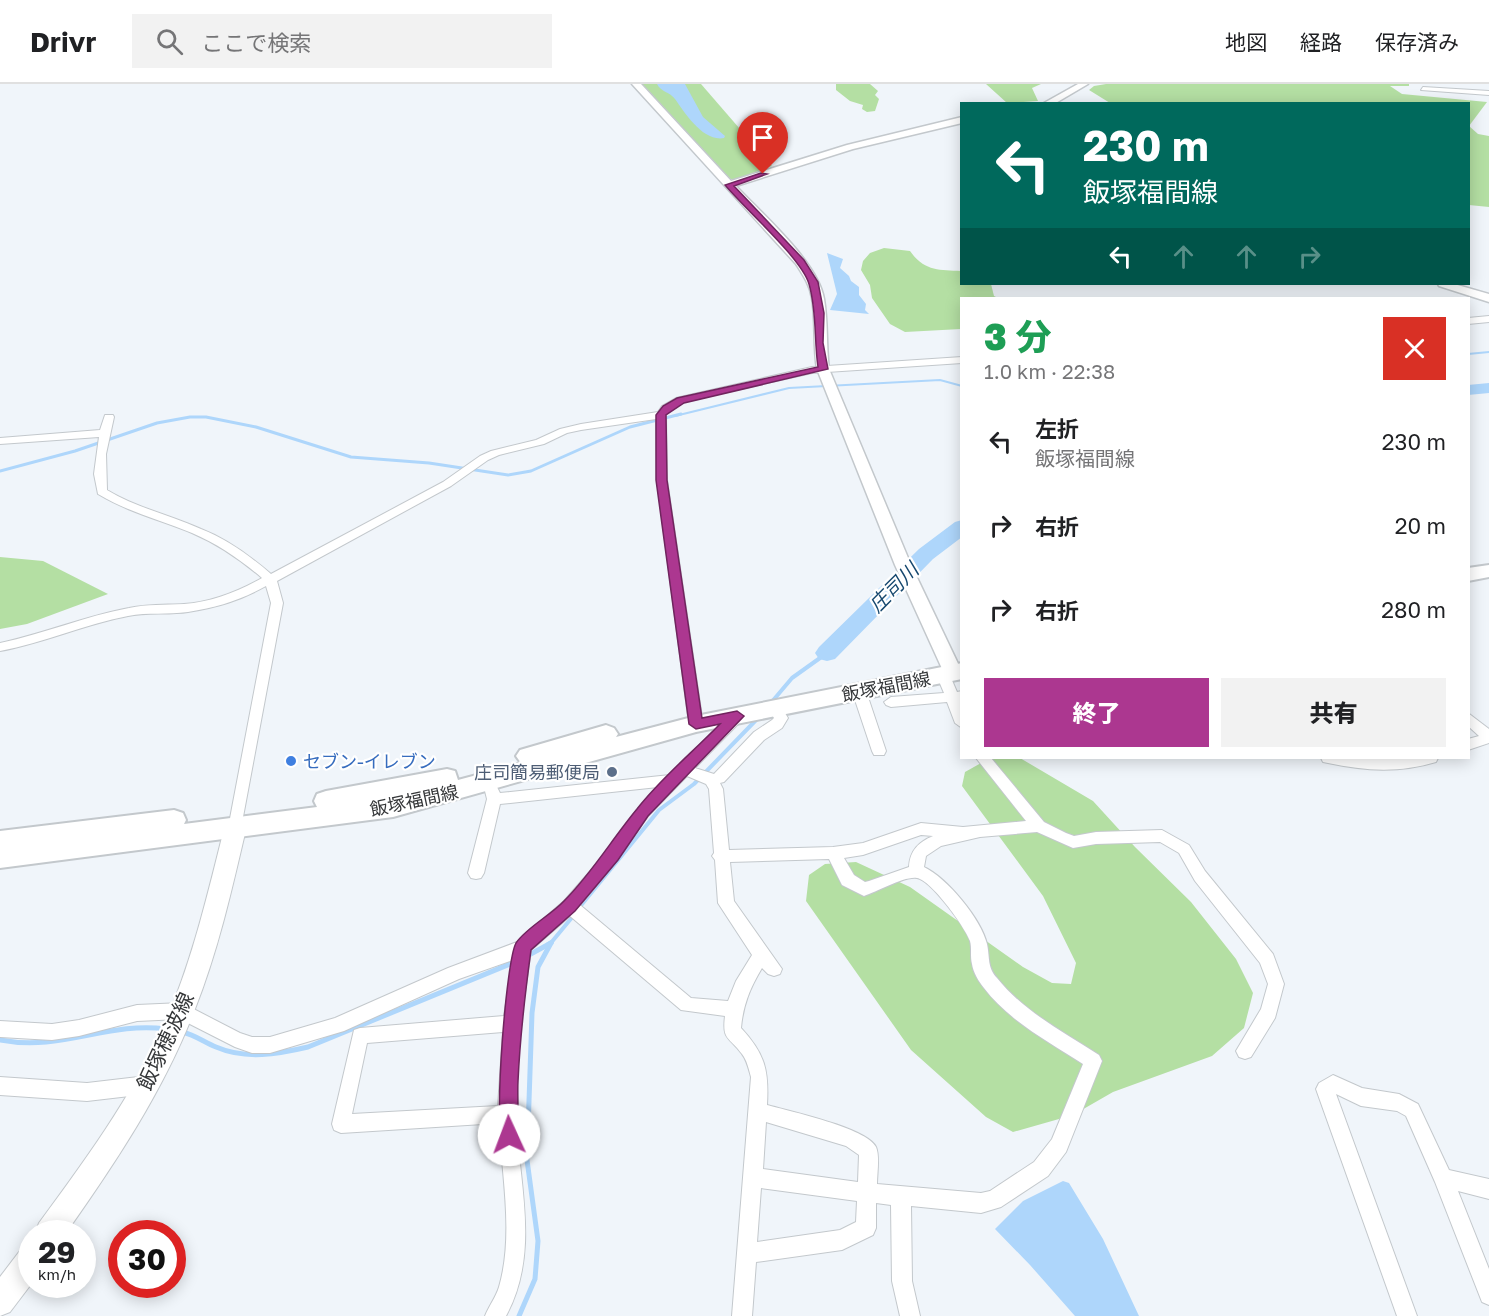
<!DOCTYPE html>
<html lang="ja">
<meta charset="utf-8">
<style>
:root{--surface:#fff;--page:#f2f2f2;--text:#202124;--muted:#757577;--line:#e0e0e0;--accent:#ac3790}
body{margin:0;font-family:"Golos Text","Noto Sans JP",sans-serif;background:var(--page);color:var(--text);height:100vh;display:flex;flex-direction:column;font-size:22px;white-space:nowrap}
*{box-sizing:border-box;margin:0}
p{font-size:20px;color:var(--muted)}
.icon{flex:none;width:33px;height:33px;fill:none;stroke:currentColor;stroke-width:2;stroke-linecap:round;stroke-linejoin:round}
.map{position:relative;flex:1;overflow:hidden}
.details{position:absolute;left:960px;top:213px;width:510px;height:462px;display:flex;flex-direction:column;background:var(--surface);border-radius:0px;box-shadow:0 3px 15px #0003}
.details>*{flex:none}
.hud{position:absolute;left:960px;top:18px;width:510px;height:183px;border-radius:0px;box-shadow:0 3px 15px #0003;background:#00695c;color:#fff;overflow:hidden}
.speed{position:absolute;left:18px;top:1136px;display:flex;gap:12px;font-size:30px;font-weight:700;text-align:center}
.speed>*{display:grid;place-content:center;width:78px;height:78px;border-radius:50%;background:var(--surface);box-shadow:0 3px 15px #0003;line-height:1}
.speed small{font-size:15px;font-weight:400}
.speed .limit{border:9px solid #d22;background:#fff;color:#111}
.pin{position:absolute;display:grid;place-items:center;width:51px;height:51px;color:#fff;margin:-62px -26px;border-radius:50% 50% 50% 0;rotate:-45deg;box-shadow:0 0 6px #0007}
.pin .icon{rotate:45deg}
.me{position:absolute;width:66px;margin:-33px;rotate:358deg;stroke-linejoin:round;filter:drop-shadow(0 0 4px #0008)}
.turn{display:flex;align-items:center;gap:21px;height:126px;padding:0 24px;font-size:27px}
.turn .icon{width:78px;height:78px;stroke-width:2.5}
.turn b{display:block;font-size:42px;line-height:51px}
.lanes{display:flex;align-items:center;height:57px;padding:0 24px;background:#0003;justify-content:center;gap:30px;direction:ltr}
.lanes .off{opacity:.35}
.round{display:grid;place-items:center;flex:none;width:63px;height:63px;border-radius:0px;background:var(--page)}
.headline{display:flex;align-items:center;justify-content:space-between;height:102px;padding:0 24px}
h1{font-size:36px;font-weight:800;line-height:45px;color:#1e9e55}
.primary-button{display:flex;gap:12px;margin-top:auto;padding:12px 24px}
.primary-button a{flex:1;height:69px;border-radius:0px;background:var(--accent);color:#fff;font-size:24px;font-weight:800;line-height:69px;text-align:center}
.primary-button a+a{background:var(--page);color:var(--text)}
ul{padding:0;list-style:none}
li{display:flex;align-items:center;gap:18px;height:84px;padding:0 24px}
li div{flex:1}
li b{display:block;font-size:22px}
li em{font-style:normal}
header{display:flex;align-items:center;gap:36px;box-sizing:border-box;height:84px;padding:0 30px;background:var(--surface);border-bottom:2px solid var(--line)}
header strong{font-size:28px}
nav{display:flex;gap:33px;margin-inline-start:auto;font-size:21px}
.search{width:420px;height:54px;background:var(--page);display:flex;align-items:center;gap:15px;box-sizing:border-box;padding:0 21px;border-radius:0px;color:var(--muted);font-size:22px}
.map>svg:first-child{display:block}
.green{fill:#b4dfa3}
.water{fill:#aed6fb}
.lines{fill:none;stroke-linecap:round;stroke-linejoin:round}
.stream-far3{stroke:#aed6fb;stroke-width:2}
.stream-far2{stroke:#aed6fb;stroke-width:3}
.stream-far1{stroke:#aed6fb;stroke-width:4}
.stream{stroke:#aed6fb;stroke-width:5}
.river{fill:#aed6fb;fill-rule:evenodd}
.minor-casing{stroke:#c3c8cc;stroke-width:2}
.tertiary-casing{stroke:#c3c8cc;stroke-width:3}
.secondary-casing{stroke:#c3c8cc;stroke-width:2}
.primary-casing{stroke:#c3c8cc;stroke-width:4}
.minor{fill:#fff;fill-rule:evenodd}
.tertiary{fill:#fff;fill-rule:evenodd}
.secondary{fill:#fff;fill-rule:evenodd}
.primary{fill:#fff;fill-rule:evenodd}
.route{fill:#ac3790;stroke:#70245e;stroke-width:1.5}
.shop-dot{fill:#3f7fe0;stroke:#fff;stroke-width:2}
.service-dot{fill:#5c6f8a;stroke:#fff;stroke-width:2}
.labels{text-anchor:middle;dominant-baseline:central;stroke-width:4.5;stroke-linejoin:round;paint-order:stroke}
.street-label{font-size:18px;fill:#353739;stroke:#fff}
.shop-label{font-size:18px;fill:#366cbe;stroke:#fff;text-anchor:start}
.service-label{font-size:18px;fill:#4e5e75;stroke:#fff;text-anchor:end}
.water-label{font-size:20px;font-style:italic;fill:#16486f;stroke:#fff}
.near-street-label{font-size:21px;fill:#353739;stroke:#fff}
</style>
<header>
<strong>Drivr</strong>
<div class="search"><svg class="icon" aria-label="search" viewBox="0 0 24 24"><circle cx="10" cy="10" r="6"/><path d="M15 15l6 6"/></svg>ここで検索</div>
<nav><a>地図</a><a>経路</a><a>保存済み</a></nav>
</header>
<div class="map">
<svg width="1489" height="1232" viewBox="0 0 1489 1232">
<rect width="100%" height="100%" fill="#f0f5fa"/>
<g class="green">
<path d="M 641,0 L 701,0 L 772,82 L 736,95 L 729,95 Z"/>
<path d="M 836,0 L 870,0 L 878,7 L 875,11 L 879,15 L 875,27 L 867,28 L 862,25 L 863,21 L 850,17 L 836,6 Z"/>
<path d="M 986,0 L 1041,0 L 1032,4 L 1038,17 L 1007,19 Z"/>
<path d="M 1106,0 L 1409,0 L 1409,2 L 1390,2 L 1402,10 L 1487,18 L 1469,42 L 1478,50 L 1489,52 L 1489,123 L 1469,121 L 1468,20 L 1110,19 L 1089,6 L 1094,2 Z"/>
<path d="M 884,164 L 910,167 C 924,187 939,186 961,187 L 962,200 L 991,200 L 994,212 L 998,214 L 962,214 L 961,245 L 905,248 L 890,240 L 872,214 L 870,201 L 861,186 L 863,177 L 870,169 Z"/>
<path d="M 0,473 L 43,477 L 108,510 L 27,540 L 0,545 Z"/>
<path d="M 990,674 L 1020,674 L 1093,717 L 1135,763 L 1191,818 L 1236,875 L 1253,909 L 1244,944 L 1212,972 L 1113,1008 L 1073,1031 L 1013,1048 L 986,1033 L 911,966 L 806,817 L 809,791 L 825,780 L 856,778 L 910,803 L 1023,883 L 1052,899 L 1071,900 L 1076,879 L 1043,812 L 962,702 L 965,688 Z"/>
</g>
<g class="water">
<path d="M 657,0 L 685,0 L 703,33 L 725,52 L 724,54 C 703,58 685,29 675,15 C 670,8 661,8 657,0 Z"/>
<path d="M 827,169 L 843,175 L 840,184 L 849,192 L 851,197 L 859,203 L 859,211 L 866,220 L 865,226 L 869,230 L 830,226 L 837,210 Z"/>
<path d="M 1063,1097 L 1069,1099 L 1103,1155 L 1139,1232 L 1075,1232 L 1030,1181 L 995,1145 L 1023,1117 Z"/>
</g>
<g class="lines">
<g class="stream-far3">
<path d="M 1468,270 L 1489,268"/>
<path d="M 675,332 L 789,304 L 940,296 L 962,302"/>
</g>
<path class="stream-far2" d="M 0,387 L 75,367 L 157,339 L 190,333 L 206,333 L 256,343 L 351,373 L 429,379 L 508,391 L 531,387 L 630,343 L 681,330"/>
<g class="stream-far1">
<path d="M 770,620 L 792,594 L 827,569"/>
<path d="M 578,825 L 659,726 L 694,700 L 759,633"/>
<path d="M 548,860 L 552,858"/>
<path d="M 550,860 L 574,831"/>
</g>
<g class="stream">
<path d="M 527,872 L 551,859"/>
<path d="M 182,948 C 195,951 204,958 216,963 C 246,976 278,970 308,963 L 515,878"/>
<path d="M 0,956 C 62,968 108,937 166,945"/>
<path d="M 519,1232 L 535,1195 L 538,1157 L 527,1076 L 532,929 L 538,883 L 551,859"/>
</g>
<g class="river">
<path d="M 1489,299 L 1489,309 L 1468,311 L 1468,301 Z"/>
<path d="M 962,436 L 962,453 L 933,475 L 835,575 L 827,577 L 819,575 L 815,569 L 819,563 L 919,465 L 955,438 Z"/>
</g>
<g class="minor-casing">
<g id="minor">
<path d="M 1423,3 L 1489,7 L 1489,11 L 1421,6 Z"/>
<path d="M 1489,232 L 1489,238 L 1468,240 L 1468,234 Z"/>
<path d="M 962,273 L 962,279 L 812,289 L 683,318 L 670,326 L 666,331 L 667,396 L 703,640 L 701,644 L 691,644 L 689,640 L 657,396 L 656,335 L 581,346 L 567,349 L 544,360 L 499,371 L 488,376 L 451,402 L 277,497 L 283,519 L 240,749 L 235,751 L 230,749 L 228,745 L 271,519 L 266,502 C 239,517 218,523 188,528 C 168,531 148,528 128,532 C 85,540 44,559 0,567 L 0,559 C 44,550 85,532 129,524 C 147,520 165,521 184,520 C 212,518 237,508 262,494 C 241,476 218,460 192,449 C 160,436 128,428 98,410 L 94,390 L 99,353 L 0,360 L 0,354 L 100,346 L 105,331 L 113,331 L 114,333 L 106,370 L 107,406 C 137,424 170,431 201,445 C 227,455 250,472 271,490 L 443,398 L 480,372 L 491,367 L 536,356 L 560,345 L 581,340 L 658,328 L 662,322 L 676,314 L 812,283 Z"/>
<path d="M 943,585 L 948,587 L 957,608 L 962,607 L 962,644 L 955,639 L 947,618 L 891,623 L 886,621 L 884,618 L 891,613 L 944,609 L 936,590 Z"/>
<path d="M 859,602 L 866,607 L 886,667 L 884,671 L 874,671 L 872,667 L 852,607 Z"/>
<path d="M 775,619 L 780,621 L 788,634 L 782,644 L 764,656 L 724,698 L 720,699 L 723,705 L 729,766 L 833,763 L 863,759 L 921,739 L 963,743 L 1026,737 L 976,674 L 991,674 L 1044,738 L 1066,749 L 1074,752 L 1096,748 L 1162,746 L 1189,761 L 1205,787 L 1273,870 L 1284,900 L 1275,934 L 1251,973 L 1245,975 L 1239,973 L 1236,967 L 1261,925 L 1268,900 L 1260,879 L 1195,797 L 1179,769 L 1160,758 L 1096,760 L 1073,764 L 1037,748 L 980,753 L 941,762 L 926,772 L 924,783 C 947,794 981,835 987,860 C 990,874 987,883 997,894 C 1024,928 1064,948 1099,971 L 1102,977 L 1066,1068 L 1048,1092 L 1001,1123 L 981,1129 L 911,1122 L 912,1197 L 920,1232 L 900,1232 L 892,1197 L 891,1121 L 876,1119 L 876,1144 L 873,1151 L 842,1166 L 756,1178 L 752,1232 L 732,1232 L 751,993 C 749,986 747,976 742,970 C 729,952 722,957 725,932 L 681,926 L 570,832 L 531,866 C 523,920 515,975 516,1030 C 518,1099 541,1167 506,1232 L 485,1232 C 489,1222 496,1213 499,1203 C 514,1152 502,1092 499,1039 L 341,1049 L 334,1046 L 332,1040 L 354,946 L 360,944 L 504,932 L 513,876 L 459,895 L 344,947 L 270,969 L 252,969 L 235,963 L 180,935 L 137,937 L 79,952 L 52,956 L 0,953 L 0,937 L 52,940 L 79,936 L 137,921 L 182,919 L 240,949 L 252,953 L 270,953 L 335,934 L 448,884 L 517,858 L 564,817 L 608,767 L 638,724 L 658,703 L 500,720 L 484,789 L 481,794 L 476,795 L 471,794 L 468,789 L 487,715 L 485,707 L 487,703 L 497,703 L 500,709 L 670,691 L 732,628 L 742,628 L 744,632 L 742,636 L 695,684 L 714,690 L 754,648 L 772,636 L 774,634 L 768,624 ZM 687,692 L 706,700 L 709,705 L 714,769 L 712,772 L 715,776 L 718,819 L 752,871 L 736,897 L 728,917 L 691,914 L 580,821 L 618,775 L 648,732 ZM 921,751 L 933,752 C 919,758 910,766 909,783 L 869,797 L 865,798 L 854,791 L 844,774 L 863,771 ZM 829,775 L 842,801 L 864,812 C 877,808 904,792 917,794 C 931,796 965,843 970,857 C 972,864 970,872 972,880 C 973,888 979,898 984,904 C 1009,937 1049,958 1083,980 L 1052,1055 L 1034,1078 L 990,1107 L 981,1109 L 877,1100 C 877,1089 880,1072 876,1063 C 867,1044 789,1027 767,1021 C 769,986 765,970 741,944 C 743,921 750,904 762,884 L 768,890 L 774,892 L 780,890 L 782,885 L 734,817 L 730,778 ZM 503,948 L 498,1022 L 352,1030 L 367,959 ZM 766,1038 L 846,1062 L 859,1071 L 858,1098 L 763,1085 ZM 761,1104 L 857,1117 L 856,1138 L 840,1146 L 757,1158 Z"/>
<path d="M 1468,629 L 1489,645 L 1489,659 L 1468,666 L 1468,655 L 1479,652 L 1468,642 Z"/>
<path d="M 1321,674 L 1438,674 L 1436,678 C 1400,689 1365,687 1328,679 L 1323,678 Z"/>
<path d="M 1333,991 L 1362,1004 L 1399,1010 L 1418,1020 L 1449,1086 L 1489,1095 L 1489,1115 L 1458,1107 L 1489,1185 L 1489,1221 L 1482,1218 L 1435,1098 L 1406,1032 L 1397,1027 L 1361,1022 L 1336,1010 L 1417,1232 L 1397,1232 L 1316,1005 L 1319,999 Z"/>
<path d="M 147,992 L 153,995 L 156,1001 L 153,1007 L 147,1010 L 87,1017 L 0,1011 L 0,993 L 87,999 Z"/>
</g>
</g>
<g class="tertiary-casing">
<g id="tertiary">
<path d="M 632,0 L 641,0 L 731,97 L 847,61 L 962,33 L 962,39 L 853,65 L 736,102 C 762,130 818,178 824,215 C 828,238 826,262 829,285 L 911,481 L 962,588 L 959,593 L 953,595 L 947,593 L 944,589 L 895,481 L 817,285 C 813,262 816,235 812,214 C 810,201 803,191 796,180 Z"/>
<path d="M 1078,0 L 1088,0 L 1054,20 L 1044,19 Z"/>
<path d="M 1438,200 L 1454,200 L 1489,210 L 1489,218 L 1439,202 Z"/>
</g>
</g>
<g class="secondary-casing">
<g id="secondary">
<path d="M 235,736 L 243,739 L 246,745 C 232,805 218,867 195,925 C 164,1006 116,1078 66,1149 L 35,1149 L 39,1139 C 84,1078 130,1015 162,946 C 191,882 207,813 224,745 L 227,739 Z"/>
<path d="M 32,1160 L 32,1199 L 10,1228 L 0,1232 L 0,1193 L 22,1164 Z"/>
</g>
</g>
<g class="primary-casing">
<g id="primary">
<path d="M 1489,481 L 1489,493 L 1468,497 L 1468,484 Z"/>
<path d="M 962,579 L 962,595 L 696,648 L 393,733 L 0,784 L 0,747 L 174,726 L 183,729 L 186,736 L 184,740 L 317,723 L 314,717 L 317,710 L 326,707 L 447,685 L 455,687 L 458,696 L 521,679 L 516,672 L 520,666 L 606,641 L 614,644 L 618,650 L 616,653 L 696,632 Z"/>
</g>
</g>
<use href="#minor" class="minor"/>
<use href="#tertiary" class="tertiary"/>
<use href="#secondary" class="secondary"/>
<use href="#primary" class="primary"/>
</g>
<path class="route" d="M 761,89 L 767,90 L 734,102 L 804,176 L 818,198 L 824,229 L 823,259 L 828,285 L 684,319 L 666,331 L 667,396 L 702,634 L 737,627 L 744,632 L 648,732 L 618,776 L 575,827 L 531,866 C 525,910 520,953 518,997 C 517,1012 520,1046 515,1057 L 509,1060 L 502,1057 C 494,1038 506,877 516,859 C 526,844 551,831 564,817 C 592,789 612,755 637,725 C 661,694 693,668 720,640 L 696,645 L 689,640 L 656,396 L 656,331 L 663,322 L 677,314 L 818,283 C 814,256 817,227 809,200 C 802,175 745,125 725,101 Z"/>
<circle class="shop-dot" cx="291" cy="677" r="6"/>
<circle class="service-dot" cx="612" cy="688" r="6"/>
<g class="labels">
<g class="street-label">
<text transform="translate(886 602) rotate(-11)">飯塚福間線</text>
<text transform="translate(414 716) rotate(-12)">飯塚福間線</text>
</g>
<g class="shop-label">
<text x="303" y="677">セブン-イレブン</text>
</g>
<g class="service-label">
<text x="600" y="688">庄司簡易郵便局</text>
</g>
<g class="water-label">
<text transform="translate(893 503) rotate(-45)">庄司川</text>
</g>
<g class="near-street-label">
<text transform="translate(165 957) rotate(-65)">飯塚穂波線</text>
</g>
</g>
</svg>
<div class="speed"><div>29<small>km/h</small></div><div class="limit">30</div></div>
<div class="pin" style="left:763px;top:90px;background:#d93025"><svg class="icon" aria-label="arrive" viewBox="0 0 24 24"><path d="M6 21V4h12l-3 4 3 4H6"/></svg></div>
<svg class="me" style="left:509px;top:1051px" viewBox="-20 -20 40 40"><circle r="19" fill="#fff"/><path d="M0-13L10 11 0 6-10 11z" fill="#ac3790"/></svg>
<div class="hud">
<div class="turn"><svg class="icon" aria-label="left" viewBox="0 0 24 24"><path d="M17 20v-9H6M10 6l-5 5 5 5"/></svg><div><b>230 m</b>飯塚福間線</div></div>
<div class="lanes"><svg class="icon" aria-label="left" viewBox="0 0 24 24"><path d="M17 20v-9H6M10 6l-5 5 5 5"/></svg><svg class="icon off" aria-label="ahead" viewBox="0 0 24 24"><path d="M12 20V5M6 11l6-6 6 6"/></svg><svg class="icon off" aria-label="ahead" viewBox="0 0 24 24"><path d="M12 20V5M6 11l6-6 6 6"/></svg><svg class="icon off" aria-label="right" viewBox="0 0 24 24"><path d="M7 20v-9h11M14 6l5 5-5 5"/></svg></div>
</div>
<section class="details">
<div class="headline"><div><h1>3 分</h1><p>1.0 km · 22:38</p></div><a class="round" style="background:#d93025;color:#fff"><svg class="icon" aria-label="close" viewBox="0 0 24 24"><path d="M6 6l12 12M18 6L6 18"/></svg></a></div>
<ul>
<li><svg class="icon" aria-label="left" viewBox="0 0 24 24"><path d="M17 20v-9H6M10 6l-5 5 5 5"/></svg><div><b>左折</b><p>飯塚福間線</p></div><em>230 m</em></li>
<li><svg class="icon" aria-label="right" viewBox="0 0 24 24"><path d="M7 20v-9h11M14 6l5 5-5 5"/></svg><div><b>右折</b></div><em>20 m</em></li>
<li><svg class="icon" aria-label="right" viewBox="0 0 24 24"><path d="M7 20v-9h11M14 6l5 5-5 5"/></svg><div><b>右折</b></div><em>280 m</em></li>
</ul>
<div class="primary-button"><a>終了</a><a>共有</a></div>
</section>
</div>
